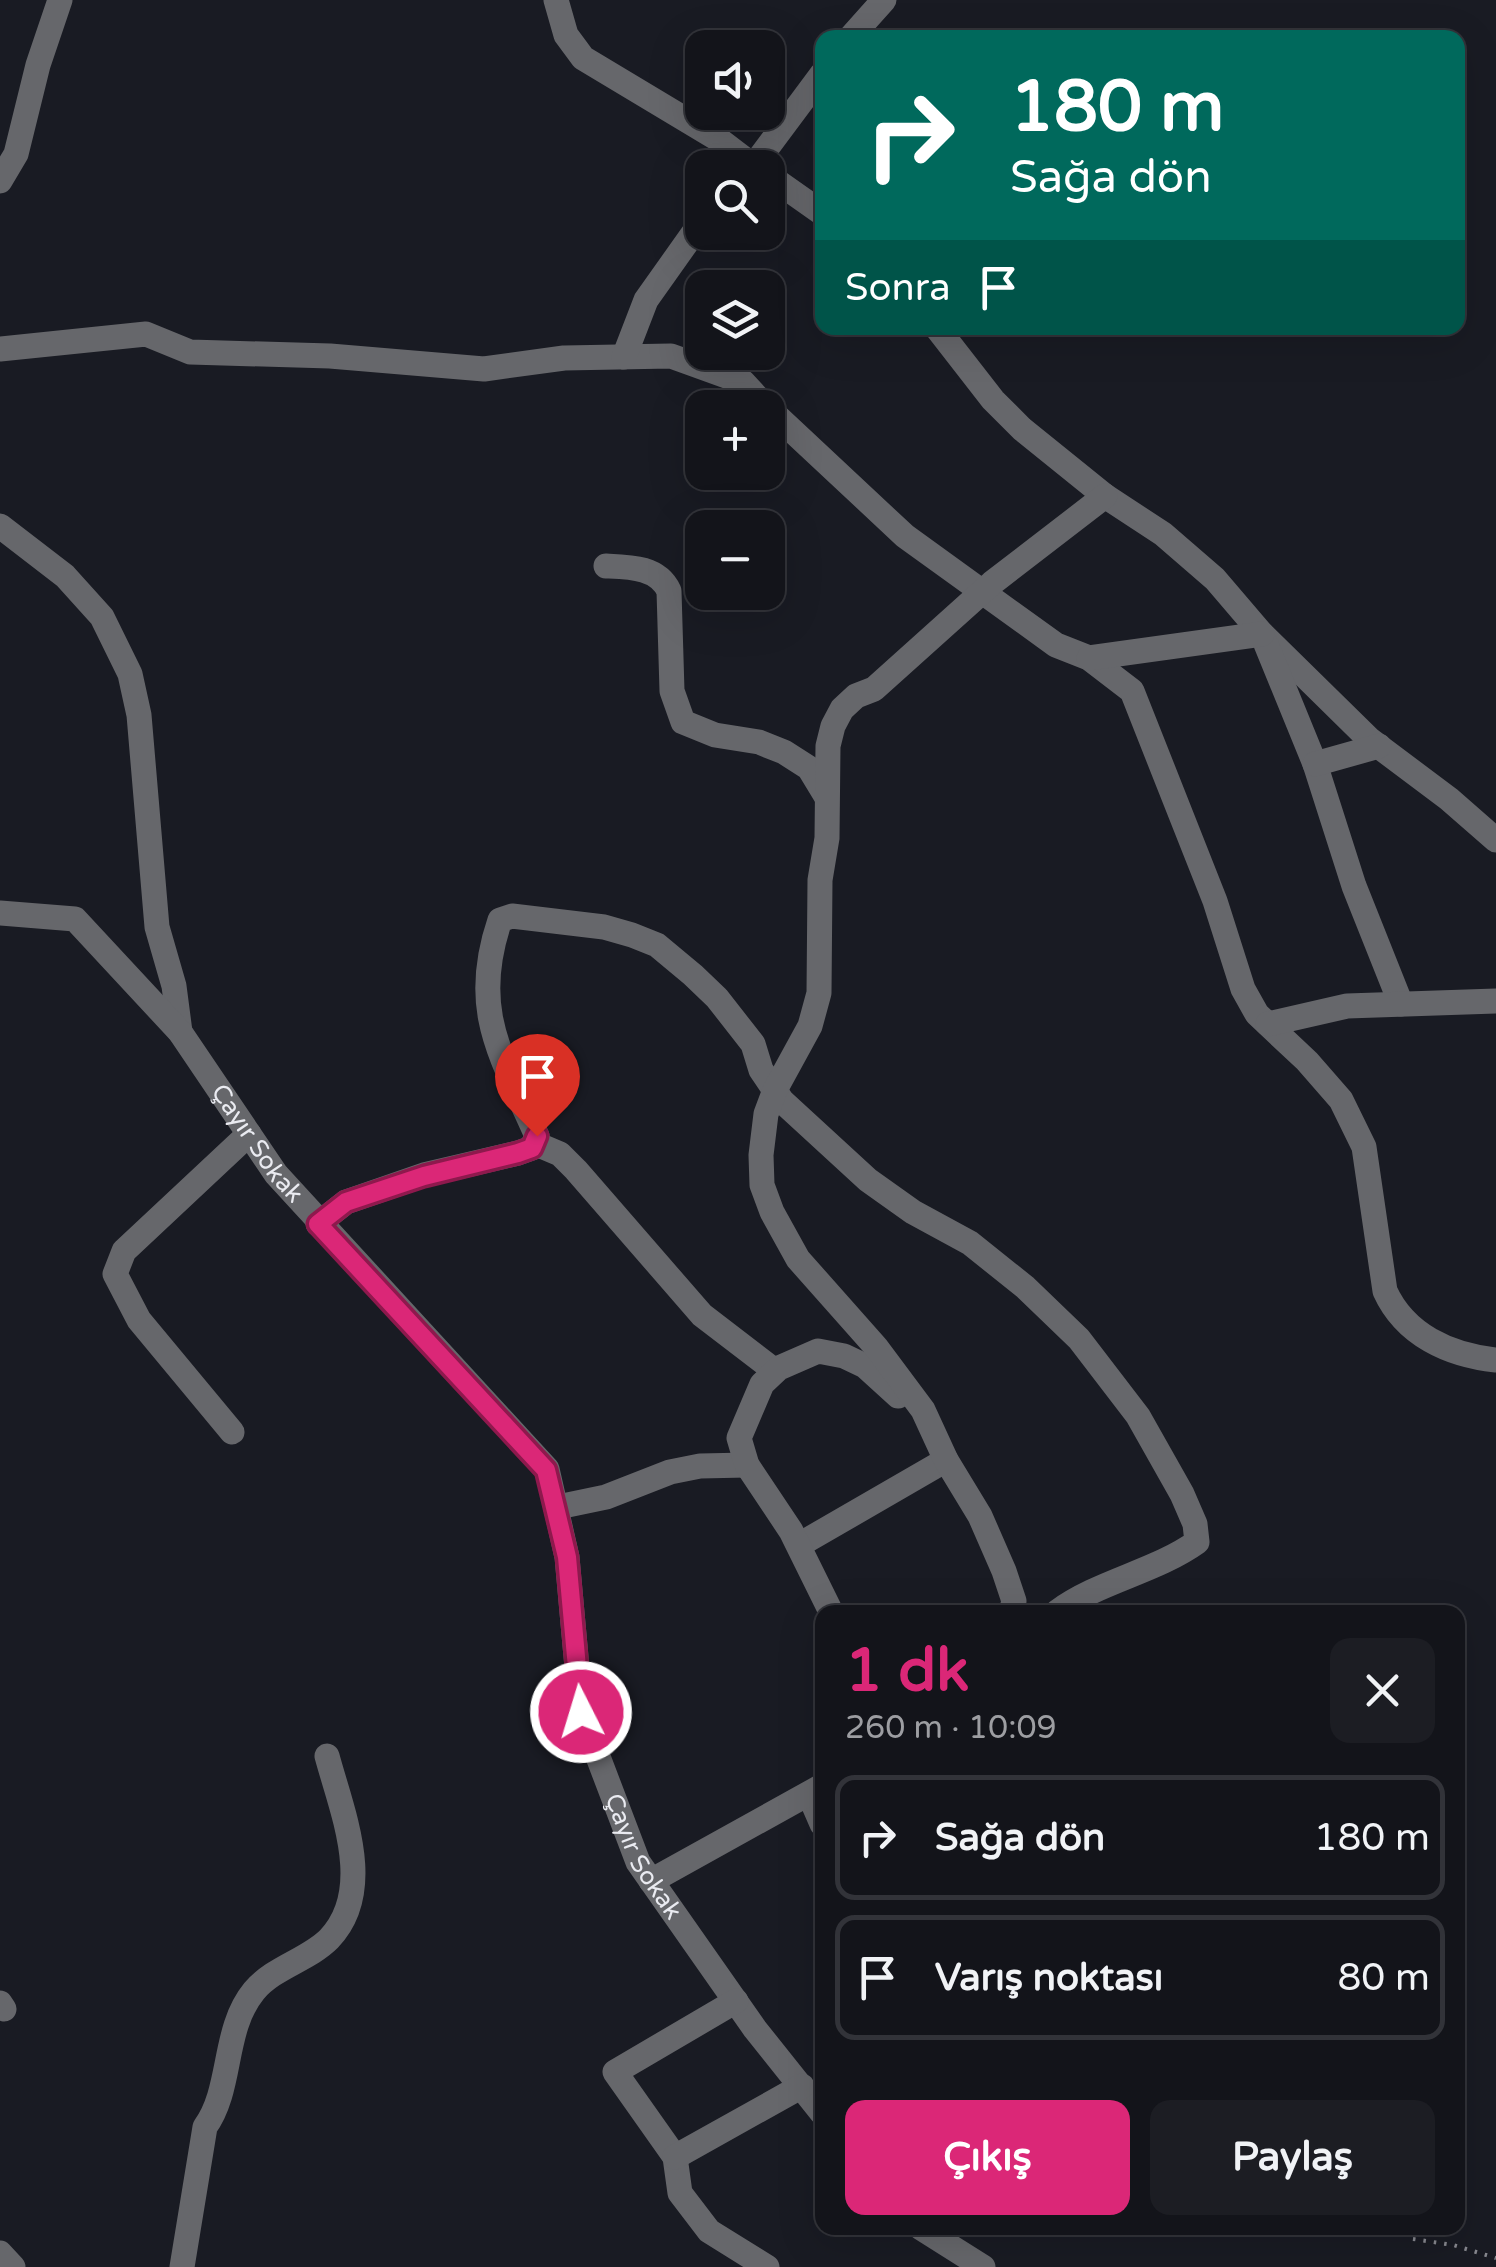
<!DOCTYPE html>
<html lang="tr">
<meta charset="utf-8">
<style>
:root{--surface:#13141a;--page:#1c1d23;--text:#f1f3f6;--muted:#9d9ea2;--line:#323339;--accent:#db2777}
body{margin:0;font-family:"Varela Round",sans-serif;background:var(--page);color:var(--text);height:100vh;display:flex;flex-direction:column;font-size:38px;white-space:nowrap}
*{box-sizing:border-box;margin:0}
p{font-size:32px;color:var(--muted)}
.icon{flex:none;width:55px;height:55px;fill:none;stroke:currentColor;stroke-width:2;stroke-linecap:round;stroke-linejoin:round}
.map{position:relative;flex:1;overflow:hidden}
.panel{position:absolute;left:815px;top:1605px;width:650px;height:630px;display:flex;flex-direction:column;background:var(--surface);border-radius:20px;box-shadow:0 10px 40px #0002,0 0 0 2px var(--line)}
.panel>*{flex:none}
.hud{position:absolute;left:815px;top:30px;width:650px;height:305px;border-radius:20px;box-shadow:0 10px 40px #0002,0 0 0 2px var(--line);background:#00695c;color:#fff;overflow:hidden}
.tools{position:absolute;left:685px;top:30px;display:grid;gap:20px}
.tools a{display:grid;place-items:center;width:100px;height:100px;border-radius:20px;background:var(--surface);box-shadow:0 10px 40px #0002,0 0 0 2px var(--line);font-size:50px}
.pin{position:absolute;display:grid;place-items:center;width:85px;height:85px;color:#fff;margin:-102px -42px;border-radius:50% 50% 50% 0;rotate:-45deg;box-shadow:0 0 10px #0007}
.pin .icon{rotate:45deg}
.me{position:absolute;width:110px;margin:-55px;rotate:355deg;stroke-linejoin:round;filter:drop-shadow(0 0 8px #0008)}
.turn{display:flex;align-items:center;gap:35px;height:210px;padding:0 30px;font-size:45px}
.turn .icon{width:130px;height:130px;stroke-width:2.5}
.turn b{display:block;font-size:70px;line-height:85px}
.then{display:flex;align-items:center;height:95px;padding:0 30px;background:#0003;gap:20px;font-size:38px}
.round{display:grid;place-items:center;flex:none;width:105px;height:105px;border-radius:20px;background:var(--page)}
.head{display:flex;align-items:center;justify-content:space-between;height:170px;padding:0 30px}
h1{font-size:60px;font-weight:700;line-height:75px;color:var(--accent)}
.primary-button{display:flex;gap:20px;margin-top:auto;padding:20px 30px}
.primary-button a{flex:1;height:115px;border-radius:20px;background:var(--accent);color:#fff;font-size:40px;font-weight:700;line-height:115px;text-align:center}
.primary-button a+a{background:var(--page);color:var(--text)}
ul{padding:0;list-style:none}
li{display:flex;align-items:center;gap:30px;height:125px;margin:0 20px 15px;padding:0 10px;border:5px solid var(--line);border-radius:20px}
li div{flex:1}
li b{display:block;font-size:38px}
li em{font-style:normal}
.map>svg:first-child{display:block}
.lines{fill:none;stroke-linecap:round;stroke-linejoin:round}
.path{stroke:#86878e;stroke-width:4;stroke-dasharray:2.5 8;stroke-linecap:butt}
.minor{stroke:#66676b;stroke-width:25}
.route-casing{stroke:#8e194d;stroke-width:25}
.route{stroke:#db2777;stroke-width:18}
.labels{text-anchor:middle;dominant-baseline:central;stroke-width:10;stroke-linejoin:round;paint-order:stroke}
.street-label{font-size:25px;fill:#eaebf1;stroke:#111219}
</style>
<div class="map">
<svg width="1496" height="2267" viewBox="0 0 1496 2267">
<rect width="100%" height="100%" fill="#191b23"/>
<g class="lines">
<path class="path" d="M 1413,2239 L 1453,2245 L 1496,2258"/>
<g class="minor">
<path d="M 556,0 L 566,35 L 583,58 L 718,139 L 756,168"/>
<path d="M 850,38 L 884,0"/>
<path d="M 752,168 L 822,74"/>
<path d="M 768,175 L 822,213"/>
<path d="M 0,181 L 16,154 L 38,65 L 60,0"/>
<path d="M 937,328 L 993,400 L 1022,429 L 1105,496 L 1163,534 L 1215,579 L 1262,634 L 1369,739 L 1449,799 L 1496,840"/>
<path d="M 0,349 L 146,334 L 190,352 L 330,356 L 484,369 L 564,358 L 671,356 L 743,382 L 767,408"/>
<path d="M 624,357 L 646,300 L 702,221"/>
<path d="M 768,408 L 905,536 L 1056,645 L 1089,658 L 1132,691 L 1215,901 L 1243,989 L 1257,1014 L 1307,1061 L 1341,1100 L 1364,1147 L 1385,1291 C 1405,1335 1449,1355 1496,1360"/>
<path d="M 0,526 L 65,576 L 102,617 L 130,674 L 139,715 L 157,927 L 174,986 L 180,1032"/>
<path d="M 606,566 C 630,567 658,567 669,591 L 672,691 L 683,722 L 715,735 L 759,742 L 784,752 L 809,768 L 826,796"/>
<path d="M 1266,644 L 1315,764 L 1354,886 L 1401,1004"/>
<path d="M 1089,658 L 1262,634"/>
<path d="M 1315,764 L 1379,746"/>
<path id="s1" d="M 0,913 L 75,919 L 180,1032 L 276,1174 L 547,1469 L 567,1557 L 581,1712 L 638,1862 L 755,2029 L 822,2113"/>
<path d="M 1268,1024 L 1347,1006 L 1496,1001"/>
<path d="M 534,1143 L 537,1136 C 502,1056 469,1011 500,920 L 512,916 L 604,927 L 632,935 L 657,945 L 693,975 L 717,998 L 753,1044 L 761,1070 L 782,1101 L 868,1180 L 913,1212 L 970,1243 L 1025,1287 L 1079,1339 L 1138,1416 L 1182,1494 L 1195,1524 L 1197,1542 C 1155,1572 1099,1581 1057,1612"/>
<path d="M 534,1143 L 560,1154 L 576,1170 L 702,1315 L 775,1371"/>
<path d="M 318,1224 L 346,1202 L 424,1175 L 518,1153 L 532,1148 L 534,1143"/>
<path d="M 232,1432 L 139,1320 L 115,1274 L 124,1251 L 249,1134"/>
<path d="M 558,1507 L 606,1497 L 670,1472 L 700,1466 L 747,1465"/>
<path d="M 799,1545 L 946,1460"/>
<path d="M 831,1612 L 791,1531 L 747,1465 L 739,1438 L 762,1384 L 779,1368 L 818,1351 L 844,1356 L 865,1366 L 898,1396"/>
<path d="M 1011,1612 L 1014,1601 L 1004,1571 L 980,1516 L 946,1460 L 923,1410 L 876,1347 L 798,1259 L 772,1212 L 762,1185 L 761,1155 L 766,1114 L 775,1090 L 810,1026 L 819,993 L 820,880 L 827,838 L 828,746 L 833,726 L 842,709 L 856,696 L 874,689 L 992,583 L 1105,496"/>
<path d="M 809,1794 L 822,1824"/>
<path d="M 651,1881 L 822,1786"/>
<path d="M 736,2001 L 615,2072 L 675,2157 L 680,2193 L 709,2231 L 767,2267"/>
<path d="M 0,2003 L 4,2009"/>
<path d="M 675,2157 L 802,2086"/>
<path d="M 921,2228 L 983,2267"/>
<path d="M 0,2253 L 13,2267"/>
<path d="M 182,2267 L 205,2127 C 233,2088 222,2030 254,1991 C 274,1967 308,1960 329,1939 C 376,1890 342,1812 327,1756"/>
</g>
</g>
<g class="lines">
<g class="route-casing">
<path id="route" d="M 537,1136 L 532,1148 L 518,1153 L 424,1176 L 346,1202 L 318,1224 L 546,1470 L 567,1557 L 581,1712"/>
</g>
<use href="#route" class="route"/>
</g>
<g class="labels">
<g class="street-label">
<text stroke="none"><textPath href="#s1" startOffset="365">Çayır Sokak</textPath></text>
<text stroke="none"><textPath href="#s1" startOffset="1205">Çayır Sokak</textPath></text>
</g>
</g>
</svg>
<div class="tools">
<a><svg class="icon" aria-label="sound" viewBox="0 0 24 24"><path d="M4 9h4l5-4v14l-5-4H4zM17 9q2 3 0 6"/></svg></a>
<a><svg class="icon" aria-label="search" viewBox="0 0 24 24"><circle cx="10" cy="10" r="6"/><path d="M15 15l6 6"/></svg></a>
<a><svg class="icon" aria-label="layers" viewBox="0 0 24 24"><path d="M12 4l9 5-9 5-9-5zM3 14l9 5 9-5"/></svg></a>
<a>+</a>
<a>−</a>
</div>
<div class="pin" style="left:537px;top:1136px;background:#d93025"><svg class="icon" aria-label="arrive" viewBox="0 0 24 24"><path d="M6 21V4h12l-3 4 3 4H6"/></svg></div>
<svg class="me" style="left:581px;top:1712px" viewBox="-20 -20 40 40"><circle r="17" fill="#db2777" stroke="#fff" stroke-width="3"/><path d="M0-11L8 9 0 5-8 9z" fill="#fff"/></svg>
<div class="hud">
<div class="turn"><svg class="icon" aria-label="right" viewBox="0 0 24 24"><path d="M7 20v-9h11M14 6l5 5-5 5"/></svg><div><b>180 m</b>Sağa dön</div></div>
<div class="then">Sonra<svg class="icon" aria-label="arrive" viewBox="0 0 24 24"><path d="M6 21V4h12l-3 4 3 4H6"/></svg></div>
</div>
<section class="panel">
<div class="head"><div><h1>1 dk</h1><p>260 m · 10:09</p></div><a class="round"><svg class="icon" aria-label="close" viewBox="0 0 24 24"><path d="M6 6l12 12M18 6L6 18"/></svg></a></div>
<ul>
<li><svg class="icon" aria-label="right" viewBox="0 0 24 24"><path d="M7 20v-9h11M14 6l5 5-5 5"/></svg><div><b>Sağa dön</b></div><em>180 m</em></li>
<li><svg class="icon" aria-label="arrive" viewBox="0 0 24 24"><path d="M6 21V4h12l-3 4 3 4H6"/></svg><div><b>Varış noktası</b></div><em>80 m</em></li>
</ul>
<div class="primary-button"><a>Çıkış</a><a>Paylaş</a></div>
</section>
</div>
